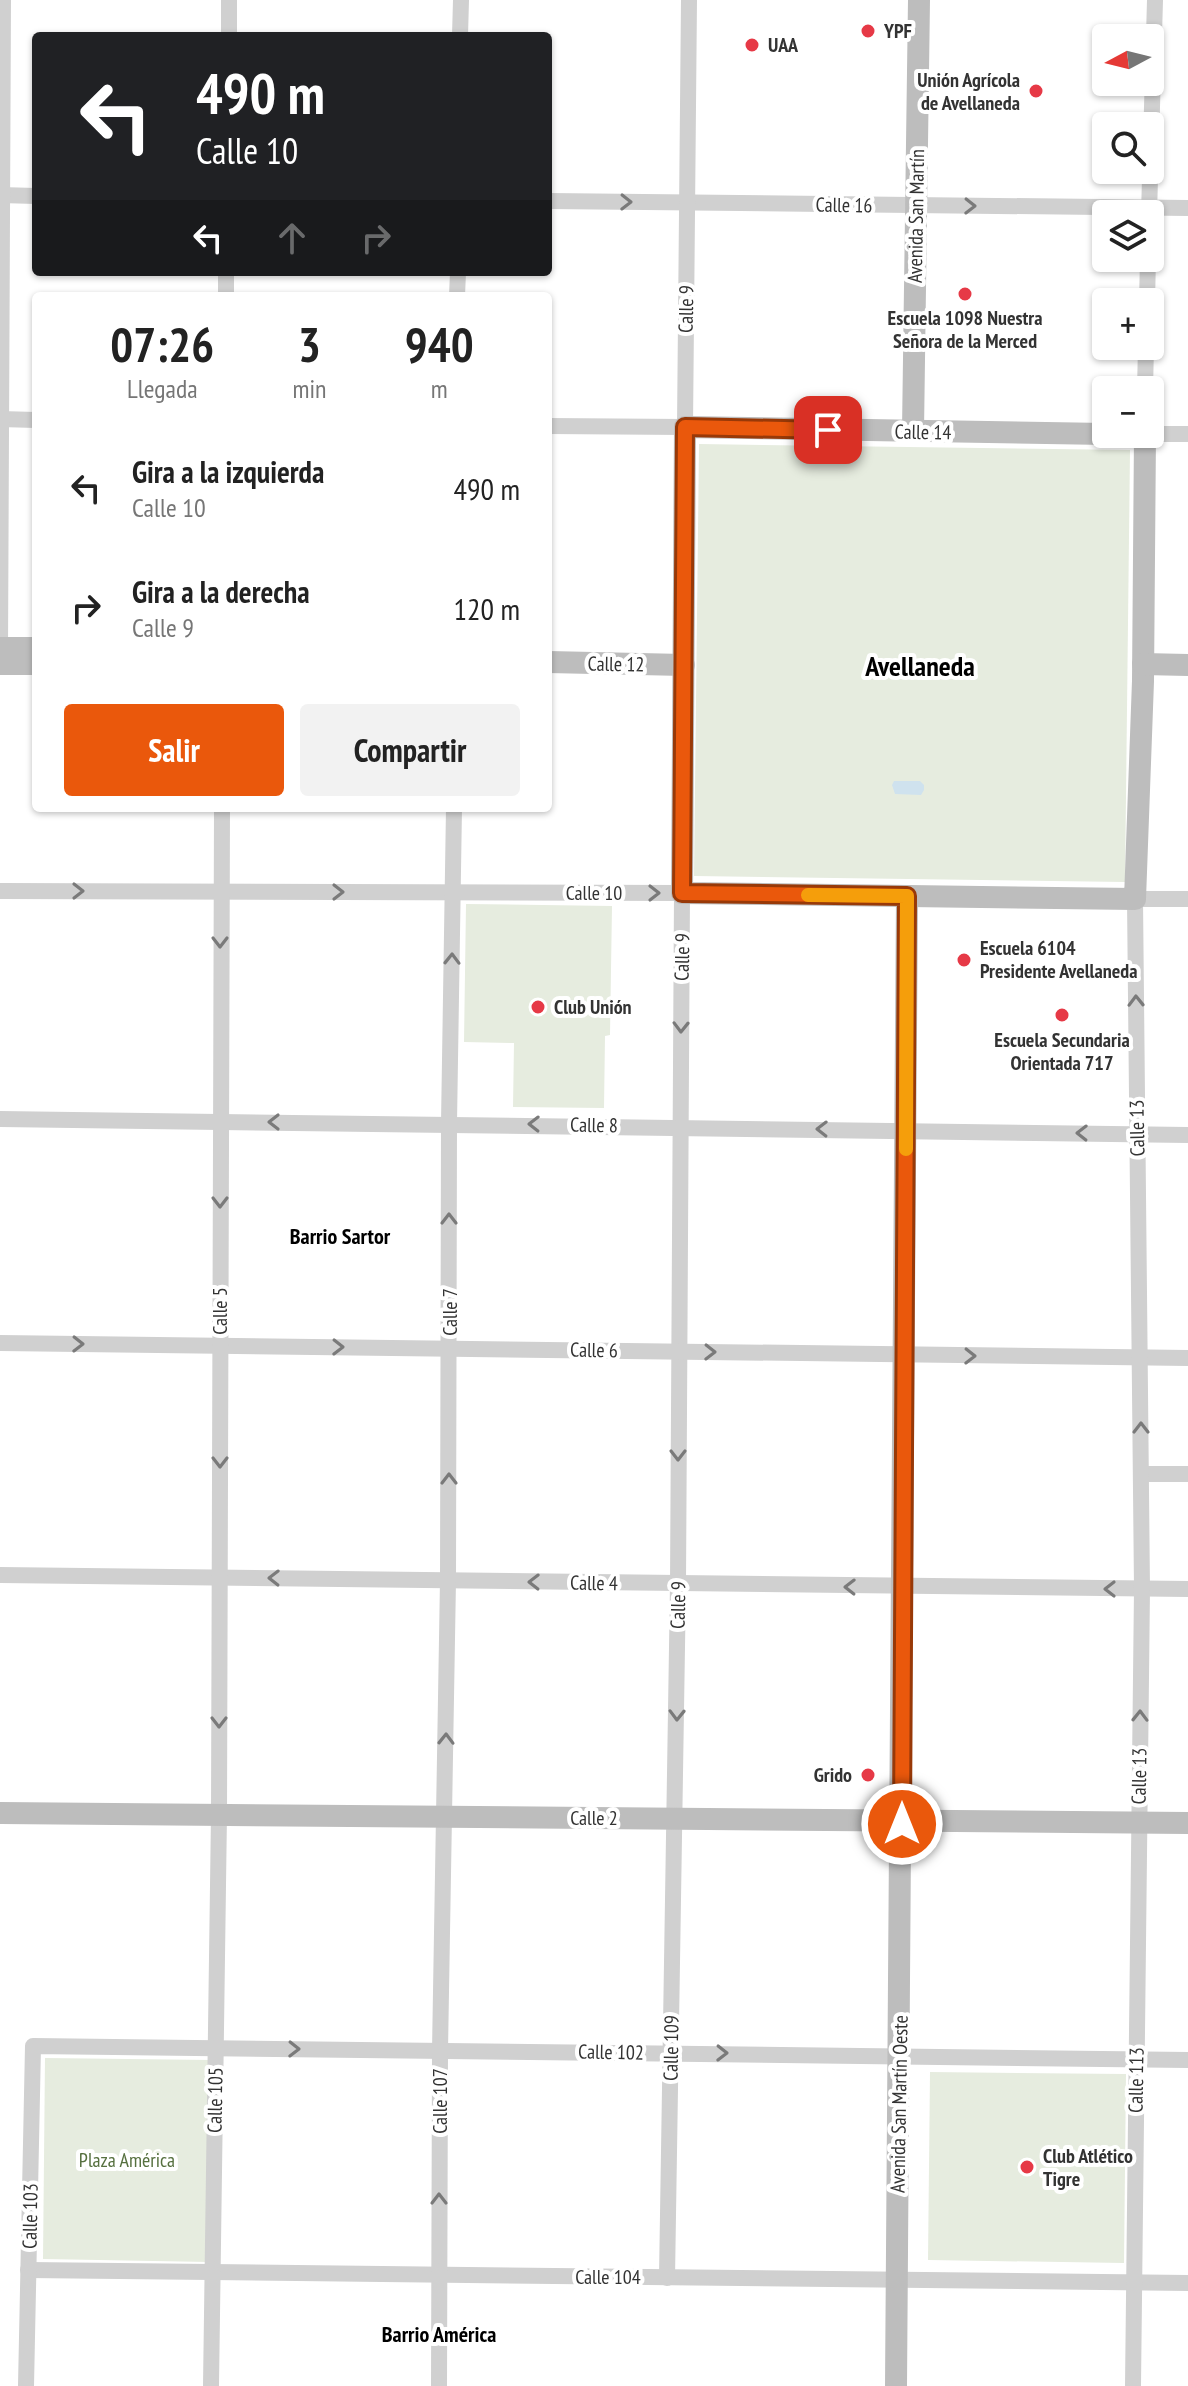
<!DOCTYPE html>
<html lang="es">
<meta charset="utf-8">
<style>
:root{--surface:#fff;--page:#f2f2f2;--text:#222;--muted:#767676;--accent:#ea580c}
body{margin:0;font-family:"PT Sans Narrow",sans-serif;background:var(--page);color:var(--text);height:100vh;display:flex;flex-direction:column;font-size:30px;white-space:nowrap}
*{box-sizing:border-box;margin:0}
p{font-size:26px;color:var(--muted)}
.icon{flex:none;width:44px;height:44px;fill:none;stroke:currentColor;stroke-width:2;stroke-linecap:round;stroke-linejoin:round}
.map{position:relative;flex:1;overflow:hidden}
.sheet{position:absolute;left:32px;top:292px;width:520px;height:520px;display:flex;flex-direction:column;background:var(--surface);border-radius:8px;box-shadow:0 2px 6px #0004}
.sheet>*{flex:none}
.top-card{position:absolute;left:32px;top:32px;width:520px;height:244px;border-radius:8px;box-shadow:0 2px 6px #0004;background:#202124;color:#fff;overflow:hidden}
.needle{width:52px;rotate:263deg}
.tools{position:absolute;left:1092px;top:24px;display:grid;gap:16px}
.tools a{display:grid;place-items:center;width:72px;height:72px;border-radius:8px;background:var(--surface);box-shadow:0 2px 6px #0004;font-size:40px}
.pin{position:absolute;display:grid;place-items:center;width:68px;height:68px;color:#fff;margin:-34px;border-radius:16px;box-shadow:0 4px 12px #0006}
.me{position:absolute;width:88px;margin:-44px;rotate:0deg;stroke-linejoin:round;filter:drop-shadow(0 0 6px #0008)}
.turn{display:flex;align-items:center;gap:28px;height:168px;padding:0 32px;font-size:36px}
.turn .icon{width:104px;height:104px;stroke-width:2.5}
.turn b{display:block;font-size:56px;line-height:68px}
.lanes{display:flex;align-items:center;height:76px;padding:0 32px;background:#0003;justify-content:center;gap:40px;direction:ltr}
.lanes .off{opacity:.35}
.eta{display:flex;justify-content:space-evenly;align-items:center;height:136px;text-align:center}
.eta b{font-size:48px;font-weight:700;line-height:56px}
.primary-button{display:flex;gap:16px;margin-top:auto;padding:16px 32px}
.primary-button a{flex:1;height:92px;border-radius:8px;background:var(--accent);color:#fff;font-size:32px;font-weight:700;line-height:92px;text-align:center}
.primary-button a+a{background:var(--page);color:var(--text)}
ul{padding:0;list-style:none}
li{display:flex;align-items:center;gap:24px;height:120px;padding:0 32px}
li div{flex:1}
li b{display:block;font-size:30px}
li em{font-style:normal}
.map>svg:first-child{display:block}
.green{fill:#e6ecdf}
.water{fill:#cfe2ee}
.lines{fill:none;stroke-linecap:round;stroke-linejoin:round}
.street{stroke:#d0d0d0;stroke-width:16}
.secondary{stroke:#bdbdbd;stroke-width:22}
.oneway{stroke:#7a7a7a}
.route-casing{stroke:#983908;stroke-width:20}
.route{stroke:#ea580c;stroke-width:14}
.slow{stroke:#f59e0b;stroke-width:14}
.poi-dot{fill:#e63946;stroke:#fff;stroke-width:3}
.labels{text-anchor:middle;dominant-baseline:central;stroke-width:8;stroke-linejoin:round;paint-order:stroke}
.poi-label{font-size:20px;font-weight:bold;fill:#333;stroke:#fff;text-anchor:start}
.street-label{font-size:20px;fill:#333;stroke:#fff}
.park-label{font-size:20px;fill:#56703f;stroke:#fff}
.neighbourhood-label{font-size:22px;font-weight:bold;fill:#000;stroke:#fff}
.district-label{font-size:28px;font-weight:bold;fill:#000;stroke:#fff}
</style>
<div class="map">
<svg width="1188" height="2386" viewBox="0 0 1188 2386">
<rect width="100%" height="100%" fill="#fff"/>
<g class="green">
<path d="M 699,444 L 1130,450 L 1125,882 L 694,876 Z"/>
<path d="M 466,904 L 612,906 L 610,1035 L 605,1036 L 604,1108 L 513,1107 L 514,1043 L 464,1042 Z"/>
<path d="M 45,2058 L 211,2060 L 209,2262 L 43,2259 Z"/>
<path d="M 930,2072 L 1126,2074 L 1124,2263 L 928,2260 Z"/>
</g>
<path class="water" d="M 894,781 L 920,781 L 924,785 L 924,790 L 921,795 L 895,794 L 892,785 Z"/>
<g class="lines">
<g class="street">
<path d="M 229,36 L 229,0"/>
<path d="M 460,36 L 461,0"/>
<path d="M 0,195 L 36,196"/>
<path d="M 548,201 L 1188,208"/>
<path d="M 1149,214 L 1155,0"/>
<path d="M 226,296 L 226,272"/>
<path d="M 457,296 L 458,272"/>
<path d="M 1147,302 L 1148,258"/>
<path d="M 1145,390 L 1146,346"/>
<path d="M 0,419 L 36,420"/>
<path d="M 548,426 L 685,427 L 689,0"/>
<path d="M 1150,434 L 1188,434"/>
<path d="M 0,650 L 3,0"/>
<path d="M 0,891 L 682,893 L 678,1584 L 667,2278"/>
<path d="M 0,1119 L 1188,1135"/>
<path d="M 0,1343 L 1188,1358"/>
<path d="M 1141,1474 L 1188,1474"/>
<path d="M 0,1575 L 1188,1589"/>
<path d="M 28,2270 L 1188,2283"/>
<path d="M 26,2386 L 33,2046 L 1188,2060"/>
<path d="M 211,2386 L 219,1814 L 222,808"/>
<path d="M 439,2386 L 440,2051 L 448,1580 L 449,1123 L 454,808"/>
<path d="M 1133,2386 L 1142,1589 L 1135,899 L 1188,899"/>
</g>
<g class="secondary">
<path d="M 913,431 L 919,0"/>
<path d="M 1106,434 L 685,427 L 682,893 L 1135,899 L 1143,681 L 1145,434"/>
<path d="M 0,648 L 36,648"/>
<path d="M 548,662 L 684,665"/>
<path d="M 0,664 L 36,664"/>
<path d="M 1143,664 L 1188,665"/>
<path d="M 0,1813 L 1188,1823"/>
<path d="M 896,2386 L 907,896"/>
</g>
</g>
<defs><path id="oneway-chevron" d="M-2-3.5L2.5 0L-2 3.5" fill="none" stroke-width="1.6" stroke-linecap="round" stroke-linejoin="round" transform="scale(2)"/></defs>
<g class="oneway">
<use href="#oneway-chevron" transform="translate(626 202) rotate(1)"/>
<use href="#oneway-chevron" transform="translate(970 206) rotate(1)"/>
<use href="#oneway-chevron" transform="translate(78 891)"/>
<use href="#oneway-chevron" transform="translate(338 892)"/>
<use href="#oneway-chevron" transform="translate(654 893)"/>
<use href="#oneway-chevron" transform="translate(220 942) rotate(90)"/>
<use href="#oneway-chevron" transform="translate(452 959) rotate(-89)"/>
<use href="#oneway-chevron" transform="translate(1136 1001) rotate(-91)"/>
<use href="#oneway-chevron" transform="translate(681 1027) rotate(91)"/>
<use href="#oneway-chevron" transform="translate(274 1122) rotate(-180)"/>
<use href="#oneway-chevron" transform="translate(534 1124) rotate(-179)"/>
<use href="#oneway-chevron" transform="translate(822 1129) rotate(-179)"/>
<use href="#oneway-chevron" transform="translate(1082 1133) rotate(-179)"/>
<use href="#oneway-chevron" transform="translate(220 1202) rotate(90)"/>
<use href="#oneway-chevron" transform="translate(449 1219) rotate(-90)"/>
<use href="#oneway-chevron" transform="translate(78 1344) rotate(1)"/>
<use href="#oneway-chevron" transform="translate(338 1347) rotate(1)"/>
<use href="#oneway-chevron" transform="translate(710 1352) rotate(1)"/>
<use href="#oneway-chevron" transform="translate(970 1356) rotate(1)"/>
<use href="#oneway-chevron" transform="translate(1141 1428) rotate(-90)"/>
<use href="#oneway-chevron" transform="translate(678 1455) rotate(90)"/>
<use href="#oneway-chevron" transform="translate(220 1462) rotate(90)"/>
<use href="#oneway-chevron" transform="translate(449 1479) rotate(-90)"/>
<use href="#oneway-chevron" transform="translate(274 1578) rotate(-179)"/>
<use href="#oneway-chevron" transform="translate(534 1582) rotate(-179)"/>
<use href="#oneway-chevron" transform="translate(850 1587) rotate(-179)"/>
<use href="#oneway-chevron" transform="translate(1110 1589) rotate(-180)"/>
<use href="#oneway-chevron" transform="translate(677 1715) rotate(91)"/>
<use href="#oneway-chevron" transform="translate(1140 1716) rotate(-89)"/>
<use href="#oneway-chevron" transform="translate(219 1722) rotate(90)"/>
<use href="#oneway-chevron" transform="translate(446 1739) rotate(-89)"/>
<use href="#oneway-chevron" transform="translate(294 2049) rotate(1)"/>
<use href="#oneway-chevron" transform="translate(722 2053) rotate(1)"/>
<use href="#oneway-chevron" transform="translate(439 2199) rotate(-90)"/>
</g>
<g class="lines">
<g class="route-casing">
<path id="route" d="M 828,430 L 685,427 L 682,893 L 907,896 L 902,1824"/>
</g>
<use href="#route" class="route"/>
<path class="slow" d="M 808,895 L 907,896 L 906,1149"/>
</g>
<g class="poi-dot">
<circle cx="868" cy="31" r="8"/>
<circle cx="752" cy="45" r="8"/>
<circle cx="1036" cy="91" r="8"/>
<circle cx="965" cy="294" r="8"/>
<circle cx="964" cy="960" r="8"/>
<circle cx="538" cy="1007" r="8"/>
<circle cx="1062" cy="1015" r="8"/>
<circle cx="868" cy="1775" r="8"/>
<circle cx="1027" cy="2167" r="8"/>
</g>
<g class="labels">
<g class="poi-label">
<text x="884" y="31">YPF</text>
<text x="768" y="45">UAA</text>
<text x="1020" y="80" text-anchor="end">Unión Agrícola<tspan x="1020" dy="23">de Avellaneda</tspan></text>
<text x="965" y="318" text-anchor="middle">Escuela 1098 Nuestra<tspan x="965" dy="23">Señora de la Merced</tspan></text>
<text x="980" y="948">Escuela 6104<tspan x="980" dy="23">Presidente Avellaneda</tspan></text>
<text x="554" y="1007">Club Unión</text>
<text x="1062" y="1040" text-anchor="middle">Escuela Secundaria<tspan x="1062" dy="23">Orientada 717</tspan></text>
<text x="852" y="1775" text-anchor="end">Grido</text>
<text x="1043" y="2156">Club Atlético<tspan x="1043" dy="23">Tigre</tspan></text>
</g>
<g class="street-label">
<text transform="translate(844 205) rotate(1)">Calle 16</text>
<text transform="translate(916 216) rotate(-89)">Avenida San Martín</text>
<text transform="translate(686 309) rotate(-89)">Calle 9</text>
<text transform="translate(923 432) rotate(1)">Calle 14</text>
<text transform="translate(616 664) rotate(1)">Calle 12</text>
<text x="594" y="893">Calle 10</text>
<text transform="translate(682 957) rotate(-89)">Calle 9</text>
<text transform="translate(594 1125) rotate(1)">Calle 8</text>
<text transform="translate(1137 1128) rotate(-91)">Calle 13</text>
<text transform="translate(220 1311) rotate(-90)">Calle 5</text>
<text transform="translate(450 1312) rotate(-90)">Calle 7</text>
<text transform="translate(594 1350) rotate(1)">Calle 6</text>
<text transform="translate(594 1583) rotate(1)">Calle 4</text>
<text transform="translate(678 1605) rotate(-89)">Calle 9</text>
<text transform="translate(1139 1776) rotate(-89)">Calle 13</text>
<text x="594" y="1818">Calle 2</text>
<text transform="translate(671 2048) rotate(-89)">Calle 109</text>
<text transform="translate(611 2052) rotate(1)">Calle 102</text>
<text transform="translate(1136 2080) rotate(-89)">Calle 113</text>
<text transform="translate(215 2100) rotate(-89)">Calle 105</text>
<text transform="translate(440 2101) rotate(-90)">Calle 107</text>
<text transform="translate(899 2104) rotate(-89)">Avenida San Martín Oeste</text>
<text transform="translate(30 2216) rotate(-89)">Calle 103</text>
<text x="608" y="2277">Calle 104</text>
</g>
<g class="park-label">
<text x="127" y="2160">Plaza América</text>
</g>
<g class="neighbourhood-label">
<text x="340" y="1236">Barrio Sartor</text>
<text x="439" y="2334">Barrio América</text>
</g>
<g class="district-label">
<text x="920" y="665">Avellaneda</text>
</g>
</g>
</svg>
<div class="tools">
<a><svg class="needle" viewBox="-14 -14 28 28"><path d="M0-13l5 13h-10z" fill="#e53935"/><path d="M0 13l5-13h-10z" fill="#767676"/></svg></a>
<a><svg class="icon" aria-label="search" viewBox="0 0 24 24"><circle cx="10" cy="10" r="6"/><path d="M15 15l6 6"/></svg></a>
<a><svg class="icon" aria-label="layers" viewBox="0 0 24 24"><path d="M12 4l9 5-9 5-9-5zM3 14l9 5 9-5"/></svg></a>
<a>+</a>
<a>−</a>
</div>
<div class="pin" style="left:828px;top:430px;background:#d93025"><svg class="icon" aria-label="arrive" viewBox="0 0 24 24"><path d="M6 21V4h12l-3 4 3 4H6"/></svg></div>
<svg class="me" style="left:902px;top:1824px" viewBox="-20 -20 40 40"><circle r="17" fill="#ea580c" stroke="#fff" stroke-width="3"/><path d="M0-11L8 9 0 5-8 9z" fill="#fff"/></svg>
<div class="top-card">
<div class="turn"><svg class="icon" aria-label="left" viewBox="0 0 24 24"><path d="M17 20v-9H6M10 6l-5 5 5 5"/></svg><div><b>490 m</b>Calle 10</div></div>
<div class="lanes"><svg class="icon" aria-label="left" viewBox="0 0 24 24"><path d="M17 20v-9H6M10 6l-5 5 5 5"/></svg><svg class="icon off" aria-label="ahead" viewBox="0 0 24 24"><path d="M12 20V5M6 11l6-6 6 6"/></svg><svg class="icon off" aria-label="right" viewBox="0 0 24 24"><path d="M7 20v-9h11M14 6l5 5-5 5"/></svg></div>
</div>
<section class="sheet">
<div class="eta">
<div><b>07:26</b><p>Llegada</p></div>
<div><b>3</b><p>min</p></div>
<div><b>940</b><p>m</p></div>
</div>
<ul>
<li><svg class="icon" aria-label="left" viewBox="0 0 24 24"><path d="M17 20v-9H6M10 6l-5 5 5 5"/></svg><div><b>Gira a la izquierda</b><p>Calle 10</p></div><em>490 m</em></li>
<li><svg class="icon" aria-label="right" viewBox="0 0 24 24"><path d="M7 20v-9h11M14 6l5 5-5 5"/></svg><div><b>Gira a la derecha</b><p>Calle 9</p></div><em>120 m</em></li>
</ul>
<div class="primary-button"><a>Salir</a><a>Compartir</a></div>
</section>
</div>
